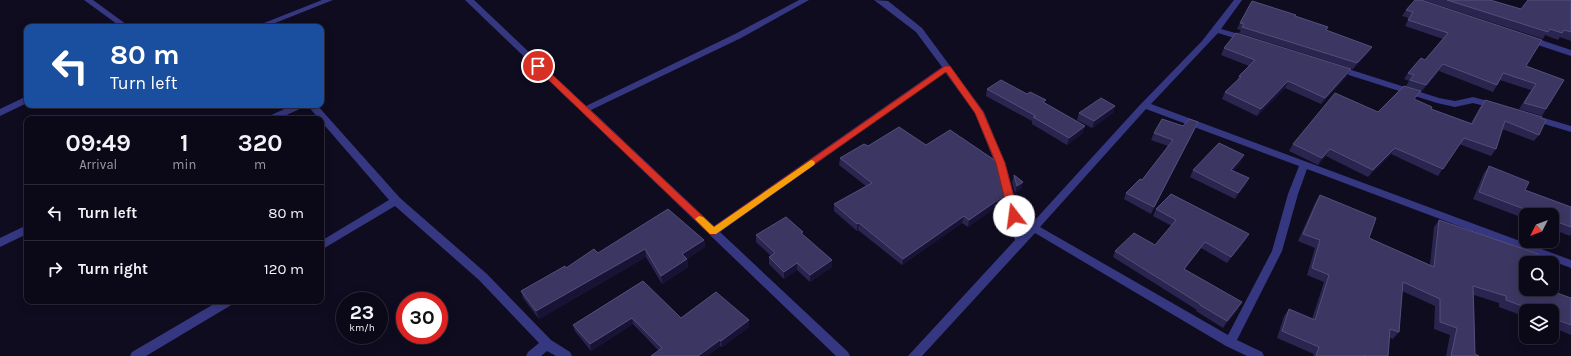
<!DOCTYPE html>
<style>
:root{--surface:#0b0918;--page:#191725;--text:#f1f3f6;--muted:#9a9aa2;--line:#2b2a37}
body{margin:0;font-family:Karla,sans-serif;background:var(--page);color:var(--text);height:100vh;display:flex;flex-direction:column;font-size:15px;white-space:nowrap}
*{box-sizing:border-box;margin:0}
p{font-size:13px;color:var(--muted)}
.icon{flex:none;width:22px;height:22px;fill:none;stroke:currentColor;stroke-width:2;stroke-linecap:round;stroke-linejoin:round}
.map{position:relative;flex:1;overflow:hidden}
.drawer{position:absolute;left:24px;top:116px;width:300px;height:188px;display:flex;flex-direction:column;background:var(--surface);border-radius:8px;box-shadow:0 2px 10px #0003,0 0 0 1px var(--line)}
.drawer>*{flex:none}
.guide{position:absolute;left:24px;top:24px;width:300px;height:84px;border-radius:8px;box-shadow:0 2px 10px #0003,0 0 0 1px var(--line);background:#1a4fa0;color:#fff;overflow:hidden}
.needle{width:26px;rotate:228deg}
.fabs{position:absolute;left:1519px;top:208px;display:grid;gap:8px}
.fabs a{display:grid;place-items:center;width:40px;height:40px;border-radius:8px;background:var(--surface);box-shadow:0 2px 10px #0003,0 0 0 1px var(--line);font-size:20px}
.speed{position:absolute;left:336px;top:292px;display:flex;gap:8px;font-size:20px;font-weight:700;text-align:center}
.speed>*{display:grid;place-content:center;width:52px;height:52px;border-radius:50%;background:var(--surface);box-shadow:0 2px 10px #0003,0 0 0 1px var(--line);line-height:1}
.speed small{font-size:10px;font-weight:400}
.speed .limit{border:6px solid #d22;background:#fff;color:#111}
.pin{position:absolute;display:grid;place-items:center;width:34px;height:34px;color:#fff;margin:-17px;border:2px solid #fff;border-radius:50%;box-shadow:0 1px 4px #0007}
.me{position:absolute;width:44px;margin:-22px;rotate:345deg;stroke-linejoin:round;filter:drop-shadow(0 0 3px #0008)}
.turn{display:flex;align-items:center;gap:14px;height:84px;padding:0 20px;font-size:18px}
.turn .icon{width:52px;height:52px;stroke-width:2.5}
.turn b{display:block;font-size:28px;line-height:34px}
.eta{display:flex;justify-content:space-evenly;align-items:center;height:68px;text-align:center}
.eta b{font-size:24px;font-weight:700;line-height:28px}
ul{padding:0;list-style:none}
li{display:flex;align-items:center;gap:12px;height:56px;padding:0 20px;border-top:1px solid var(--line)}
li div{flex:1}
li b{display:block;font-size:15px}
li em{font-style:normal}
.map>svg:first-child{display:block}
.lines{fill:none;stroke-linecap:round;stroke-linejoin:round}
.minor{fill:#363781;fill-rule:evenodd}
.wall{fill:#2a254f}
.shaded-wall{fill:#181334}
.building{fill:#3c3762;stroke:#534e7b}
.route{fill:#d93025;stroke:#8d1f18}
.slow{fill:#f59e0b}
</style>
<div class="map">
<svg width="1571" height="356" viewBox="0 0 1571 356">
<rect width="100%" height="100%" fill="#0f0c20"/>
<g class="lines">
<g class="minor">
<path d="M 84,0 L 93,0 L 130,27 L 121,27 Z"/>
<path d="M 322,0 L 333,0 L 265,27 L 254,27 Z"/>
<path d="M 465,0 L 474,0 L 586,106 L 735,34 L 799,0 L 809,0 L 741,38 L 591,110 L 714,226 L 942,67 L 916,32 L 874,0 L 888,1 L 922,28 L 984,112 L 1005,163 L 1024,232 L 1139,106 L 1202,41 L 1234,0 L 1242,0 L 1221,29 L 1250,37 L 1251,39 L 1250,41 L 1247,42 L 1218,33 L 1151,104 L 1571,260 L 1571,268 L 1307,169 L 1298,194 L 1282,251 L 1237,340 L 1262,352 L 1264,356 L 1247,356 L 1226,346 L 1035,233 L 922,356 L 908,356 L 1015,240 L 995,163 L 975,113 L 945,72 L 720,232 L 848,352 L 850,356 L 836,356 ZM 1146,109 L 1299,166 L 1288,194 L 1272,251 L 1228,335 L 1040,227 Z"/>
<path d="M 1529,36 L 1571,50 L 1571,56 L 1526,41 L 1525,39 Z"/>
<path d="M 1336,65 L 1439,98 L 1455,101 L 1473,97 L 1499,104 L 1501,106 L 1496,109 L 1473,103 L 1455,107 L 1437,103 L 1333,70 L 1332,68 Z"/>
<path d="M 27,96 L 27,103 L 0,116 L 0,109 Z"/>
<path d="M 293,105 L 306,105 L 304,107 L 278,119 L 265,119 L 267,117 Z"/>
<path d="M 307,105 L 317,105 L 400,198 L 487,274 L 551,340 L 570,352 L 572,356 L 556,356 L 547,351 L 541,356 L 526,356 L 528,352 L 539,343 L 479,280 L 395,206 L 321,250 L 321,241 L 389,200 Z"/>
<path d="M 1534,115 L 1571,126 L 1571,132 L 1531,120 L 1529,118 L 1531,116 Z"/>
<path d="M 27,225 L 27,234 L 0,247 L 0,238 Z"/>
<path d="M 219,301 L 235,301 L 233,304 L 146,356 L 130,356 L 132,352 Z"/>
</g>
</g>
<g class="wall">
<path d="M 1415,0 L 1526,66 L 1564,80 L 1546,109 L 1542,116 L 1519,109 L 1531,90 L 1500,80 L 1497,85 L 1493,92 L 1439,71 L 1422,91 L 1406,86 L 1409,81 L 1404,79 L 1408,73 L 1425,60 L 1443,39 L 1405,26 L 1409,18 L 1402,16 L 1406,10 Z"/>
<path d="M 1423,0 L 1490,0 L 1521,9 L 1571,0 L 1571,41 L 1560,37 L 1558,40 L 1545,35 L 1543,39 Z"/>
<path d="M 1295,16 L 1326,30 L 1372,47 L 1368,53 L 1353,69 L 1239,33 L 1241,30 L 1237,29 L 1240,23 Z"/>
<path d="M 1224,48 L 1347,76 L 1321,104 L 1285,88 L 1257,116 L 1222,99 L 1225,92 L 1237,80 L 1239,76 L 1249,66 L 1221,55 Z"/>
<path d="M 987,89 L 1045,103 L 1083,133 L 1067,145 L 1032,124 L 1032,121 L 986,96 Z"/>
<path d="M 1415,100 L 1431,109 L 1471,123 L 1480,107 L 1485,100 L 1541,118 L 1539,135 L 1534,141 L 1502,129 L 1496,149 L 1491,156 L 1459,144 L 1438,176 L 1391,154 L 1368,177 L 1326,156 L 1318,165 L 1289,151 L 1293,144 Z"/>
<path d="M 1115,106 L 1113,113 L 1092,128 L 1077,120 L 1079,113 Z"/>
<path d="M 1198,122 L 1195,129 L 1151,214 L 1124,199 L 1126,193 L 1142,180 L 1168,146 L 1151,140 L 1154,133 L 1183,126 Z"/>
<path d="M 868,146 L 1003,202 L 968,227 L 962,223 L 902,265 L 858,230 L 857,231 L 834,211 L 834,204 L 866,186 L 839,165 L 840,158 Z"/>
<path d="M 1241,162 L 1233,171 L 1249,178 L 1246,184 L 1235,199 L 1190,177 L 1193,170 Z"/>
<path d="M 1489,166 L 1525,190 L 1571,207 L 1571,234 L 1570,236 L 1552,229 L 1552,215 L 1526,215 L 1526,219 L 1473,199 L 1484,173 Z"/>
<path d="M 1014,175 L 1023,182 L 1021,189 L 1015,193 L 1012,182 Z"/>
<path d="M 1320,195 L 1369,238 L 1430,265 L 1434,227 L 1439,220 L 1526,289 L 1571,298 L 1571,335 L 1552,327 L 1552,311 L 1526,311 L 1526,317 L 1499,307 L 1499,303 L 1474,295 L 1475,354 L 1479,356 L 1446,356 L 1450,335 L 1434,329 L 1435,306 L 1402,291 L 1399,332 L 1393,339 L 1390,338 L 1388,356 L 1313,356 L 1314,354 L 1277,338 L 1284,316 L 1289,309 L 1312,319 L 1324,282 L 1307,275 L 1315,248 L 1298,241 L 1315,203 Z"/>
<path d="M 1156,209 L 1249,234 L 1245,241 L 1227,263 L 1201,248 L 1185,269 L 1238,309 L 1223,328 L 1196,311 L 1197,310 L 1113,257 L 1115,251 L 1155,245 L 1172,226 L 1153,216 Z"/>
<path d="M 756,235 L 803,235 L 832,260 L 832,267 L 810,282 L 797,270 L 784,279 L 769,264 L 769,257 L 771,256 L 756,242 Z"/>
<path d="M 704,240 L 705,247 L 687,259 L 688,267 L 662,284 L 646,257 L 539,319 L 523,298 L 521,291 L 566,268 L 598,253 Z"/>
<path d="M 643,281 L 681,318 L 749,327 L 722,347 L 720,346 L 707,356 L 651,356 L 659,351 L 633,324 L 591,351 L 575,331 L 573,325 Z"/>
</g>
<g class="shaded-wall">
<path d="M 1372,47 L 1368,53 L 1353,69 L 1357,63 Z"/>
<path d="M 1443,64 L 1439,71 L 1422,91 L 1426,85 Z"/>
<path d="M 1351,69 L 1347,76 L 1321,104 L 1325,98 Z"/>
<path d="M 1288,81 L 1285,88 L 1257,116 L 1261,109 Z"/>
<path d="M 1115,106 L 1113,113 L 1092,128 L 1094,121 Z"/>
<path d="M 1198,122 L 1195,129 L 1151,214 L 1154,207 Z"/>
<path d="M 1085,126 L 1083,133 L 1067,145 L 1069,138 Z"/>
<path d="M 1395,148 L 1391,154 L 1368,177 L 1373,170 Z"/>
<path d="M 1330,149 L 1326,156 L 1318,165 L 1322,158 Z"/>
<path d="M 1244,155 L 1241,162 L 1228,176 L 1231,170 Z"/>
<path d="M 1249,178 L 1246,184 L 1235,199 L 1238,193 Z"/>
<path d="M 1023,182 L 1021,189 L 1015,193 L 1017,186 Z"/>
<path d="M 1005,195 L 1003,202 L 968,227 L 969,220 Z"/>
<path d="M 964,216 L 962,223 L 902,265 L 903,259 Z"/>
<path d="M 859,223 L 858,230 L 857,231 L 857,224 Z"/>
<path d="M 1249,234 L 1245,241 L 1227,263 L 1231,257 Z"/>
<path d="M 704,240 L 705,247 L 683,262 L 682,254 Z"/>
<path d="M 1205,242 L 1201,248 L 1181,275 L 1184,269 Z"/>
<path d="M 645,249 L 646,257 L 539,319 L 536,311 Z"/>
<path d="M 687,259 L 688,267 L 662,284 L 661,276 Z"/>
<path d="M 832,260 L 832,267 L 810,282 L 810,275 Z"/>
<path d="M 797,263 L 797,270 L 784,279 L 784,272 Z"/>
<path d="M 1242,302 L 1238,309 L 1223,328 L 1227,321 Z"/>
<path d="M 632,318 L 633,324 L 591,351 L 590,344 Z"/>
<path d="M 749,320 L 749,327 L 722,347 L 721,341 Z"/>
<path d="M 720,340 L 720,346 L 707,356 L 698,356 Z"/>
</g>
<g class="building">
<path d="M 1415,0 L 1421,0 L 1542,40 L 1526,66 L 1564,80 L 1546,109 L 1524,103 L 1536,84 L 1503,73 L 1497,85 L 1443,64 L 1426,85 L 1410,80 L 1414,75 L 1408,73 L 1421,58 L 1425,60 L 1448,33 L 1408,20 L 1413,12 L 1406,10 Z"/>
<path d="M 1447,0 L 1490,0 L 1521,9 L 1528,0 L 1571,0 L 1571,32 L 1564,30 L 1562,33 L 1550,29 L 1548,32 Z"/>
<path d="M 1252,1 L 1296,15 L 1295,16 L 1328,27 L 1326,30 L 1372,47 L 1357,63 L 1242,27 L 1244,24 L 1240,23 Z"/>
<path d="M 1236,33 L 1351,69 L 1325,98 L 1288,81 L 1261,109 L 1225,92 L 1241,77 L 1239,76 L 1255,60 L 1224,48 Z"/>
<path d="M 1001,80 L 1027,94 L 1030,92 L 1046,100 L 1043,102 L 1085,126 L 1069,138 L 1033,117 L 1036,116 L 987,89 Z"/>
<path d="M 1404,86 L 1421,91 L 1414,99 L 1432,107 L 1431,109 L 1472,124 L 1485,100 L 1542,117 L 1541,118 L 1546,120 L 1539,135 L 1505,121 L 1496,149 L 1464,138 L 1443,169 L 1395,148 L 1373,170 L 1330,149 L 1322,158 L 1293,144 L 1335,93 L 1378,112 Z"/>
<path d="M 1101,98 L 1115,106 L 1094,121 L 1079,113 Z"/>
<path d="M 1162,119 L 1183,126 L 1189,119 L 1198,122 L 1154,207 L 1126,193 L 1140,179 L 1142,180 L 1173,140 L 1154,133 Z"/>
<path d="M 899,127 L 926,145 L 950,130 L 996,161 L 1005,195 L 969,220 L 964,216 L 903,259 L 859,223 L 857,224 L 834,204 L 872,183 L 840,158 L 864,144 L 868,146 Z"/>
<path d="M 1219,143 L 1244,155 L 1231,170 L 1249,178 L 1238,193 L 1193,170 Z"/>
<path d="M 1489,166 L 1529,182 L 1525,190 L 1571,207 L 1571,227 L 1552,220 L 1552,215 L 1540,215 L 1479,192 Z"/>
<path d="M 1014,175 L 1023,182 L 1017,186 Z"/>
<path d="M 1171,194 L 1249,234 L 1231,257 L 1205,242 L 1184,269 L 1242,302 L 1227,321 L 1200,305 L 1200,304 L 1115,251 L 1134,233 L 1155,245 L 1176,220 L 1156,209 Z"/>
<path d="M 1320,195 L 1376,218 L 1369,238 L 1434,267 L 1439,220 L 1538,254 L 1538,263 L 1526,263 L 1526,289 L 1546,289 L 1571,298 L 1571,325 L 1552,318 L 1552,311 L 1535,311 L 1506,300 L 1506,296 L 1473,286 L 1475,354 L 1479,356 L 1451,356 L 1457,328 L 1440,322 L 1440,299 L 1403,282 L 1399,332 L 1390,329 L 1388,356 L 1366,356 L 1365,355 L 1364,356 L 1316,356 L 1319,347 L 1282,331 L 1289,309 L 1315,320 L 1329,275 L 1312,268 L 1320,240 L 1303,234 Z"/>
<path d="M 668,209 L 704,240 L 682,254 L 687,259 L 661,276 L 645,249 L 536,311 L 521,291 L 565,266 L 566,268 L 594,249 L 598,253 Z"/>
<path d="M 786,217 L 803,232 L 801,233 L 832,260 L 810,275 L 797,263 L 784,272 L 769,257 L 775,253 L 756,235 Z"/>
<path d="M 643,281 L 681,318 L 716,292 L 749,320 L 721,341 L 720,340 L 698,356 L 651,356 L 662,348 L 632,318 L 590,344 L 573,325 Z"/>
</g>
<path class="route" d="M 538,63 L 541,64 L 714,227 L 945,66 L 950,66 L 983,112 L 1005,163 L 1019,216 L 1014,219 L 1009,216 L 996,163 L 975,113 L 946,72 L 713,235 L 710,234 L 535,67 L 534,66 Z"/>
<path class="slow" d="M 811,160 L 814,161 L 815,163 L 814,165 L 716,234 L 710,234 L 695,219 L 699,216 L 703,217 L 714,227 Z"/>
</svg>
<div class="fabs">
<a><svg class="needle" viewBox="-14 -14 28 28"><path d="M0-13l5 13h-10z" fill="#e53935"/><path d="M0 13l5-13h-10z" fill="#9a9aa2"/></svg></a>
<a><svg class="icon" aria-label="search" viewBox="0 0 24 24"><circle cx="10" cy="10" r="6"/><path d="M15 15l6 6"/></svg></a>
<a><svg class="icon" aria-label="layers" viewBox="0 0 24 24"><path d="M12 4l9 5-9 5-9-5zM3 14l9 5 9-5"/></svg></a>
</div>
<div class="speed"><div>23<small>km/h</small></div><div class="limit">30</div></div>
<div class="pin" style="left:538px;top:66px;background:#d93025"><svg class="icon" aria-label="arrive" viewBox="0 0 24 24"><path d="M6 21V4h12l-3 4 3 4H6"/></svg></div>
<svg class="me" style="left:1014px;top:216px" viewBox="-20 -20 40 40"><circle r="19" fill="#fff"/><path d="M0-13L10 11 0 6-10 11z" fill="#d93025"/></svg>
<div class="guide">
<div class="turn"><svg class="icon" aria-label="left" viewBox="0 0 24 24"><path d="M17 20v-9H6M10 6l-5 5 5 5"/></svg><div><b>80 m</b>Turn left</div></div>
</div>
<section class="drawer">
<div class="eta">
<div><b>09:49</b><p>Arrival</p></div>
<div><b>1</b><p>min</p></div>
<div><b>320</b><p>m</p></div>
</div>
<ul>
<li><svg class="icon" aria-label="left" viewBox="0 0 24 24"><path d="M17 20v-9H6M10 6l-5 5 5 5"/></svg><div><b>Turn left</b></div><em>80 m</em></li>
<li><svg class="icon" aria-label="right" viewBox="0 0 24 24"><path d="M7 20v-9h11M14 6l5 5-5 5"/></svg><div><b>Turn right</b></div><em>120 m</em></li>
</ul>
</section>
</div>
